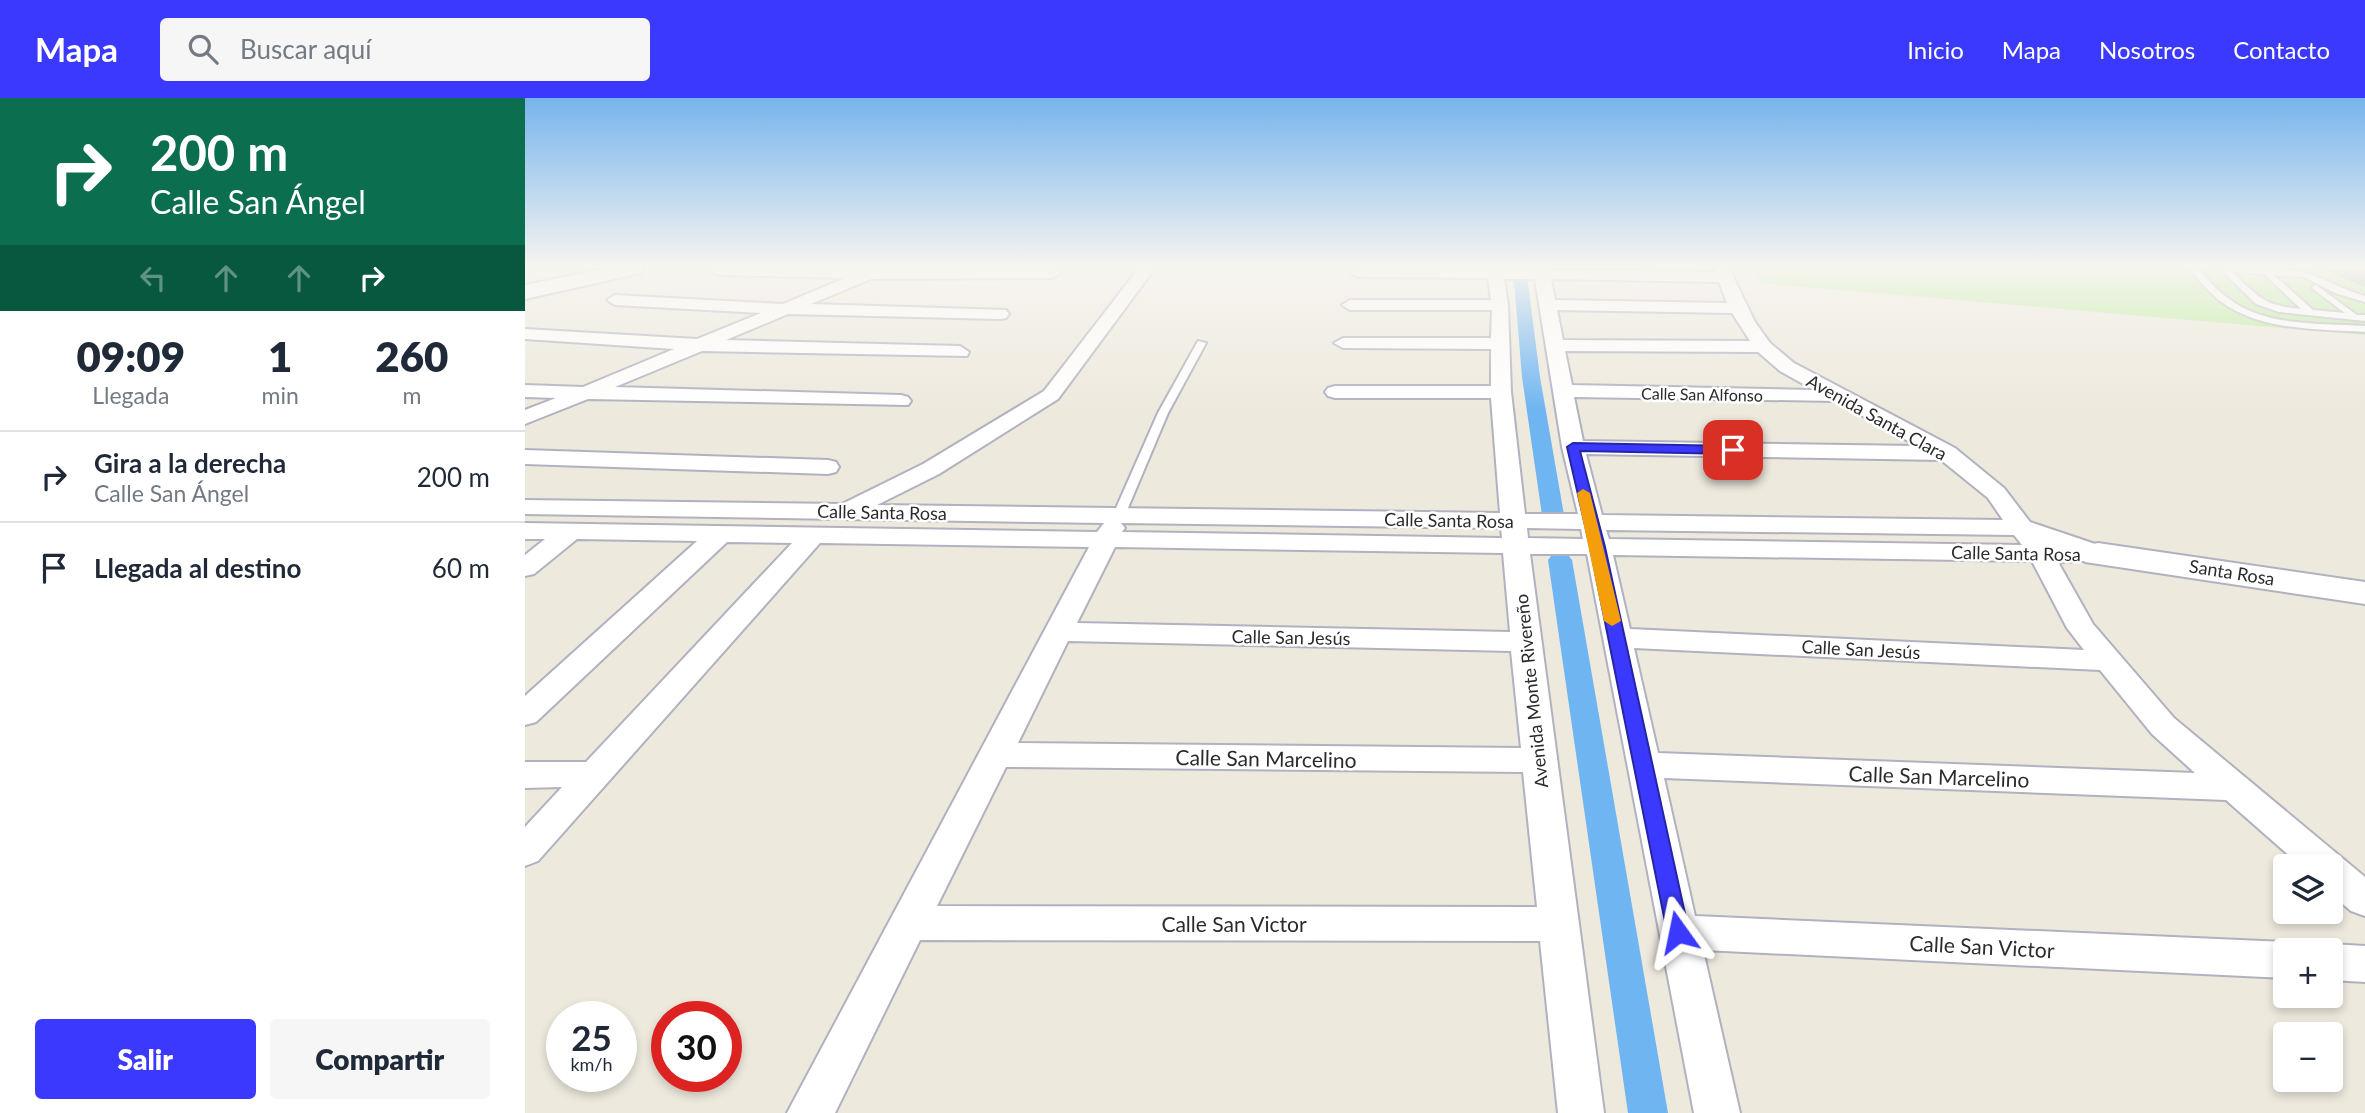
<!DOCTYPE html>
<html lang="es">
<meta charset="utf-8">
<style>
:root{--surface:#fff;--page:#f6f6f7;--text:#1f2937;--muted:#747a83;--line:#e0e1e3;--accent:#3b39fe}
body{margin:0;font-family:Lato,sans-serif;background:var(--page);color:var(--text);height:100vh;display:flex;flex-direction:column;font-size:26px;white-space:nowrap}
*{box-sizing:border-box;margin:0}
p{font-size:23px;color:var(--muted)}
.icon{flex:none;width:38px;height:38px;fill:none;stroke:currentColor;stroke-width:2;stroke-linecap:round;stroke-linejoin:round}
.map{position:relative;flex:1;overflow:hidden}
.side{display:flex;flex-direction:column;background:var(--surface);width:525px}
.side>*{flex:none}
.top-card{background:#0b6e4f;color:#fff;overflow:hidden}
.tools{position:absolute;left:1748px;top:756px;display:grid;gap:14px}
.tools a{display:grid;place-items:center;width:70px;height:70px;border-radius:7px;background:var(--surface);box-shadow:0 4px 10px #0003;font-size:35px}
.speed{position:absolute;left:21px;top:903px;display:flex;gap:14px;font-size:35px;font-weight:700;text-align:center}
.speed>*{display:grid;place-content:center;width:91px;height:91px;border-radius:50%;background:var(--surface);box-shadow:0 4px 10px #0003;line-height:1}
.speed small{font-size:18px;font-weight:400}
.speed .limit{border:10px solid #d22;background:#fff;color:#111}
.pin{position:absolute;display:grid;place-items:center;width:60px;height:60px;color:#fff;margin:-30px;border-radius:14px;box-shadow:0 4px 10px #0006}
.me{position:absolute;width:77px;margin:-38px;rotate:348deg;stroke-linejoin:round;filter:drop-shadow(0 0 5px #0008)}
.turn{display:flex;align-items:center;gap:24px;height:147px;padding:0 35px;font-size:32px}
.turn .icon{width:91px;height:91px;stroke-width:2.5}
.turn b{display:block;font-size:49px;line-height:60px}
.lanes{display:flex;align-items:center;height:66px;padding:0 35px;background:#0003;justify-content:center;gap:35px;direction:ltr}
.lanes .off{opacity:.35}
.eta{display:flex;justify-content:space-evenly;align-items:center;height:119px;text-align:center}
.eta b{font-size:42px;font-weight:800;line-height:49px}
.action{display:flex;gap:14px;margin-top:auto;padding:14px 35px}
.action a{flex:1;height:80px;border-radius:7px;background:var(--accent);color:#fff;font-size:28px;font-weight:800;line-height:80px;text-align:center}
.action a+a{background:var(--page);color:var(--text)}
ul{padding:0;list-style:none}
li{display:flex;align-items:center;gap:21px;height:91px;padding:0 35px;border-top:2px solid var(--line)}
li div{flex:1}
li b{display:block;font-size:26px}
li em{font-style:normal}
header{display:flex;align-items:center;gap:42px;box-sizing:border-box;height:98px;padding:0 35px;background:var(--accent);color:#fff}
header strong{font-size:33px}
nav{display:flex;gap:38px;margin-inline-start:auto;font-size:24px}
.search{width:490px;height:63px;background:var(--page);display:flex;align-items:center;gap:18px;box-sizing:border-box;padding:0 24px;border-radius:7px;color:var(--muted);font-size:26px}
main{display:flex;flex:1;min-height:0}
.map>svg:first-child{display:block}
.pitch{fill:#b5ec94}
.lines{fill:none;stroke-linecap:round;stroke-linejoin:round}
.canal{fill:#6eb5f1;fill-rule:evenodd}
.lane-casing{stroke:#b1b1bf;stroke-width:4}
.street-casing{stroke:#b1b1bf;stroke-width:4}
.secondary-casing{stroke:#b1b1bf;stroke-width:4}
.lane{fill:#fff;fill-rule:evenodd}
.street{fill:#fff;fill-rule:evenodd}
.secondary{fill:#fff;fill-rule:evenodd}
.wall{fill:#adaba1}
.route{fill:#3b39fe;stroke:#2625a5;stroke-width:2}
.slow{fill:#f59e0b}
.labels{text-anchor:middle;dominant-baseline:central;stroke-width:5;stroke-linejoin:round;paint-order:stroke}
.far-street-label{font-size:16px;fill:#2b2b2b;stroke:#fff}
.street-label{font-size:18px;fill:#2b2b2b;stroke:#fff}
.near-street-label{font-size:21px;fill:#2b2b2b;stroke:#fff}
</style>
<header>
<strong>Mapa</strong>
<div class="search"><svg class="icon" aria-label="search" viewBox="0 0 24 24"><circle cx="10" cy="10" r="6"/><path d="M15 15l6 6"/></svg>Buscar aquí</div>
<nav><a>Inicio</a><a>Mapa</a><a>Nosotros</a><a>Contacto</a></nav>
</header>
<main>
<section class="side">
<div class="top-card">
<div class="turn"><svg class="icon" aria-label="right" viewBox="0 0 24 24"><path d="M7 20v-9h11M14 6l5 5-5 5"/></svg><div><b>200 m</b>Calle San Ángel</div></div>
<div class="lanes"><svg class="icon off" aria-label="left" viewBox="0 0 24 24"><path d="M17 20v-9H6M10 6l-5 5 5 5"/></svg><svg class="icon off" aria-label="ahead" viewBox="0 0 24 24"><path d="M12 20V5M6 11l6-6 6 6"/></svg><svg class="icon off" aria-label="ahead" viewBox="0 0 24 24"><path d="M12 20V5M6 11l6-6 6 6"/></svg><svg class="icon" aria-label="right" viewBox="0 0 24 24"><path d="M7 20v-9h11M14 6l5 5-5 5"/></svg></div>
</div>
<div class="eta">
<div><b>09:09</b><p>Llegada</p></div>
<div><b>1</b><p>min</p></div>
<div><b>260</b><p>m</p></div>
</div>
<ul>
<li><svg class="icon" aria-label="right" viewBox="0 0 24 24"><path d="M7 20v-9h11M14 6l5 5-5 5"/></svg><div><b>Gira a la derecha</b><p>Calle San Ángel</p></div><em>200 m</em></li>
<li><svg class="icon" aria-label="arrive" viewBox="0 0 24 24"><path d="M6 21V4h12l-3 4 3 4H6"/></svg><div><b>Llegada al destino</b></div><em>60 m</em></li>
</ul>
<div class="action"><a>Salir</a><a>Compartir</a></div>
</section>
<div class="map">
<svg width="1840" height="1015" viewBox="0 0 1840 1015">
<rect width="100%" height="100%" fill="#ede9dd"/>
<path class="pitch" d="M 1230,170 L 1840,170 L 1840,237 L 1234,185 Z"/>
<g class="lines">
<g class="canal">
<path d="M 988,170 L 1001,170 L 1015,279 L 1039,417 L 1036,422 L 1020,422 L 1017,417 L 997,279 Z"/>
<path d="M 1035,455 L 1043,457 L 1047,462 L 1143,1015 L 1103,1015 L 1023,462 L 1027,457 Z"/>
</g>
<g class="lane-casing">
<g id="lane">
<path d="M 1664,170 L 1672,170 C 1682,180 1691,192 1703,200 C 1739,229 1796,225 1840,228 L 1840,234 C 1794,231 1737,233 1698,205 C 1685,196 1674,182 1664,170 Z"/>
<path d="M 1694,170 C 1713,168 1767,169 1785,176 C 1804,183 1819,192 1840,198 L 1840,204 L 1810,195 L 1779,179 L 1749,177 L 1788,212 L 1820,215 L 1788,191 L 1787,189 L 1791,187 L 1832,217 L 1840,217 L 1840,223 L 1754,214 L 1731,206 ZM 1706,173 L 1739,176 L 1776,211 C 1737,207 1734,199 1706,173 Z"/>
<path d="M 673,243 L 681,245 L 643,315 L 600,417 L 598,420 L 590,420 L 588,417 L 633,315 Z"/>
</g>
</g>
<g class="street-casing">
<g id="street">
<path d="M 188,170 L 528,170 L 536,175 L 528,180 L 346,181 L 286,206 L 481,212 L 484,216 L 481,220 L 475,221 L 263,216 L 201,242 L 435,248 L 444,254 L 442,258 L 177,253 L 90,289 L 376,297 L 383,299 L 386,303 L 383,307 L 63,301 L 0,326 L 0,312 L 31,300 L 0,299 L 0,287 L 58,289 L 149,251 L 0,241 L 0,231 L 172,241 L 236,215 L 90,207 L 82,202 L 90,197 L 258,206 L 320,180 L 194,177 L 188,175 Z"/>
<path d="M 614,170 L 630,170 L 533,301 L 414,376 L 352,407 L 975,415 L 966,300 L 810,300 L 803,298 L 800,294 L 803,290 L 810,288 L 966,288 L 966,251 L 818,250 L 809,245 L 818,240 L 966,240 L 967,212 L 825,212 L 817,207 L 825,202 L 966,202 L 963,180 L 833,179 L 825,174 L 827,171 L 1023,170 L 1024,172 L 1191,174 L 1190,170 L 1204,170 L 1230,224 L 1245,245 L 1269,265 L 1430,350 L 1479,390 L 1505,424 L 1582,450 L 1586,456 L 1582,462 L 1533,464 L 1568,526 L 1649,620 L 1840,779 L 1840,818 L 1826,813 L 1806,796 L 1806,768 L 1776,768 L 1701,702 L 1139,680 L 1170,818 L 1760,844 L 1776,852 L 1760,852 L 1760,880 L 1178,852 L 1215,1015 L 1169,1015 L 1062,456 L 1005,456 L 1079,1015 L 1033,1015 L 1015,843 L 395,842 L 310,1015 L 262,1015 L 564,449 L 295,445 L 13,763 L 0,768 L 0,729 L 37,689 L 0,690 L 0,664 L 61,664 L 267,445 L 202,444 L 11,624 L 0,627 L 0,598 L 172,443 L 52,441 L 9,476 L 0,478 L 0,457 L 20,441 L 0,441 L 0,425 L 572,434 L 579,425 L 0,416 L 0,402 L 317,406 L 398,366 L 519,293 ZM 979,181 L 1010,181 L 1037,349 L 1053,416 L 1000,416 L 986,294 L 983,207 ZM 1026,181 L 1194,184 L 1202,205 L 1030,202 ZM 1032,212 L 1207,215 L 1225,243 L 1038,242 ZM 1040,253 L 1233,254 L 1255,273 L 1289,292 L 1047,287 ZM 1049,299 L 1311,303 L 1392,348 L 1058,343 ZM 1061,356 L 1416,362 L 1463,400 L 1478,422 L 1077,417 ZM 596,425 L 976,430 L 977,440 L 597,434 L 600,430 ZM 1002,430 L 1056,431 L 1058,441 L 1003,440 ZM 1081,432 L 1489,437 L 1497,447 L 1084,441 ZM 590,449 L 978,455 L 985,534 L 552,525 ZM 1088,457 L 1507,463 L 1542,530 L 1559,552 L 1105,531 ZM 543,543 L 986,553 L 996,650 L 493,645 ZM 1109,550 L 1575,572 L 1627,636 L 1670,675 L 1133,655 ZM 481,669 L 998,674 L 1012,809 L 412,808 Z"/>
<path d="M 0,352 L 303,362 L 311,364 L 314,369 L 311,374 L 303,376 L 0,366 Z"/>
<path d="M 1806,846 L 1840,848 L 1840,884 L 1806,882 L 1806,852 L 1791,852 Z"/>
</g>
</g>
<g class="secondary-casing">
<g id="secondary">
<path d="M 81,170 L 119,170 L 116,175 L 0,201 L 0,187 Z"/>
<path d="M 1573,445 L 1840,484 L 1840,506 L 1560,464 L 1555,456 L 1560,448 Z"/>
</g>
</g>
<use href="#lane" class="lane"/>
<use href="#street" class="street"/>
<use href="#secondary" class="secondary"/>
</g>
<path class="wall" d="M 1797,170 L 1840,170 L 1840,189 L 1807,175 Z"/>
<linearGradient id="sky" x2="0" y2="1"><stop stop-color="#77b4ec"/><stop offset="0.54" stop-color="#f7f5f0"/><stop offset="1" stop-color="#f7f5f0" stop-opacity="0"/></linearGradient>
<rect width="1840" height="312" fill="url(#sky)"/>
<path class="route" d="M 1048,345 L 1208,348 L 1215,352 L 1208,356 L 1055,353 L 1080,449 L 1164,834 L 1161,841 L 1153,844 L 1145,841 L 1142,834 L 1065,449 L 1042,349 Z"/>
<path class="slow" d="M 1058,391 L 1065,395 L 1096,523 L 1087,528 L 1079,523 L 1052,395 Z"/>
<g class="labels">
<g class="far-street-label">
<text transform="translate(1177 296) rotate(1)">Calle San Alfonso</text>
</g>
<g class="street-label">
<text transform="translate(1352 319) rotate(29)">Avenida Santa Clara</text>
<text transform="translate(357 414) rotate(1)">Calle Santa Rosa</text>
<text transform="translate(924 422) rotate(1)">Calle Santa Rosa</text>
<text transform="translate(1491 455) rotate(1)">Calle Santa Rosa</text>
<text transform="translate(1707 474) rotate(9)">Santa Rosa</text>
<text transform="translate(766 539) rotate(1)">Calle San Jesús</text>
<text transform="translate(1336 551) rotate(3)">Calle San Jesús</text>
<text transform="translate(1006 593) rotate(-96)">Avenida Monte Rivereño</text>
</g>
<g class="near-street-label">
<text transform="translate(741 660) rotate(1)">Calle San Marcelino</text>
<text transform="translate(1414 678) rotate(2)">Calle San Marcelino</text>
<text x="709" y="825">Calle San Victor</text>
<text transform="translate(1457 848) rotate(3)">Calle San Victor</text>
</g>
</g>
</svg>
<div class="tools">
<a><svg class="icon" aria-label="layers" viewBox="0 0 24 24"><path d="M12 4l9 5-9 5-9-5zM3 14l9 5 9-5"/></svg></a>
<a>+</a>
<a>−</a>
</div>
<div class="speed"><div>25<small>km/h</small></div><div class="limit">30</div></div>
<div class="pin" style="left:1208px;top:352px;background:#d93025"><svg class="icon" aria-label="arrive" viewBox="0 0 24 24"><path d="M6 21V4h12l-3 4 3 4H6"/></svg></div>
<svg class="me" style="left:1153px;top:834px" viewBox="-20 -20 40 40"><path d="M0-17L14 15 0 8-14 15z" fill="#3b39fe" stroke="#fff" stroke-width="4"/></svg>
</div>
</main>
